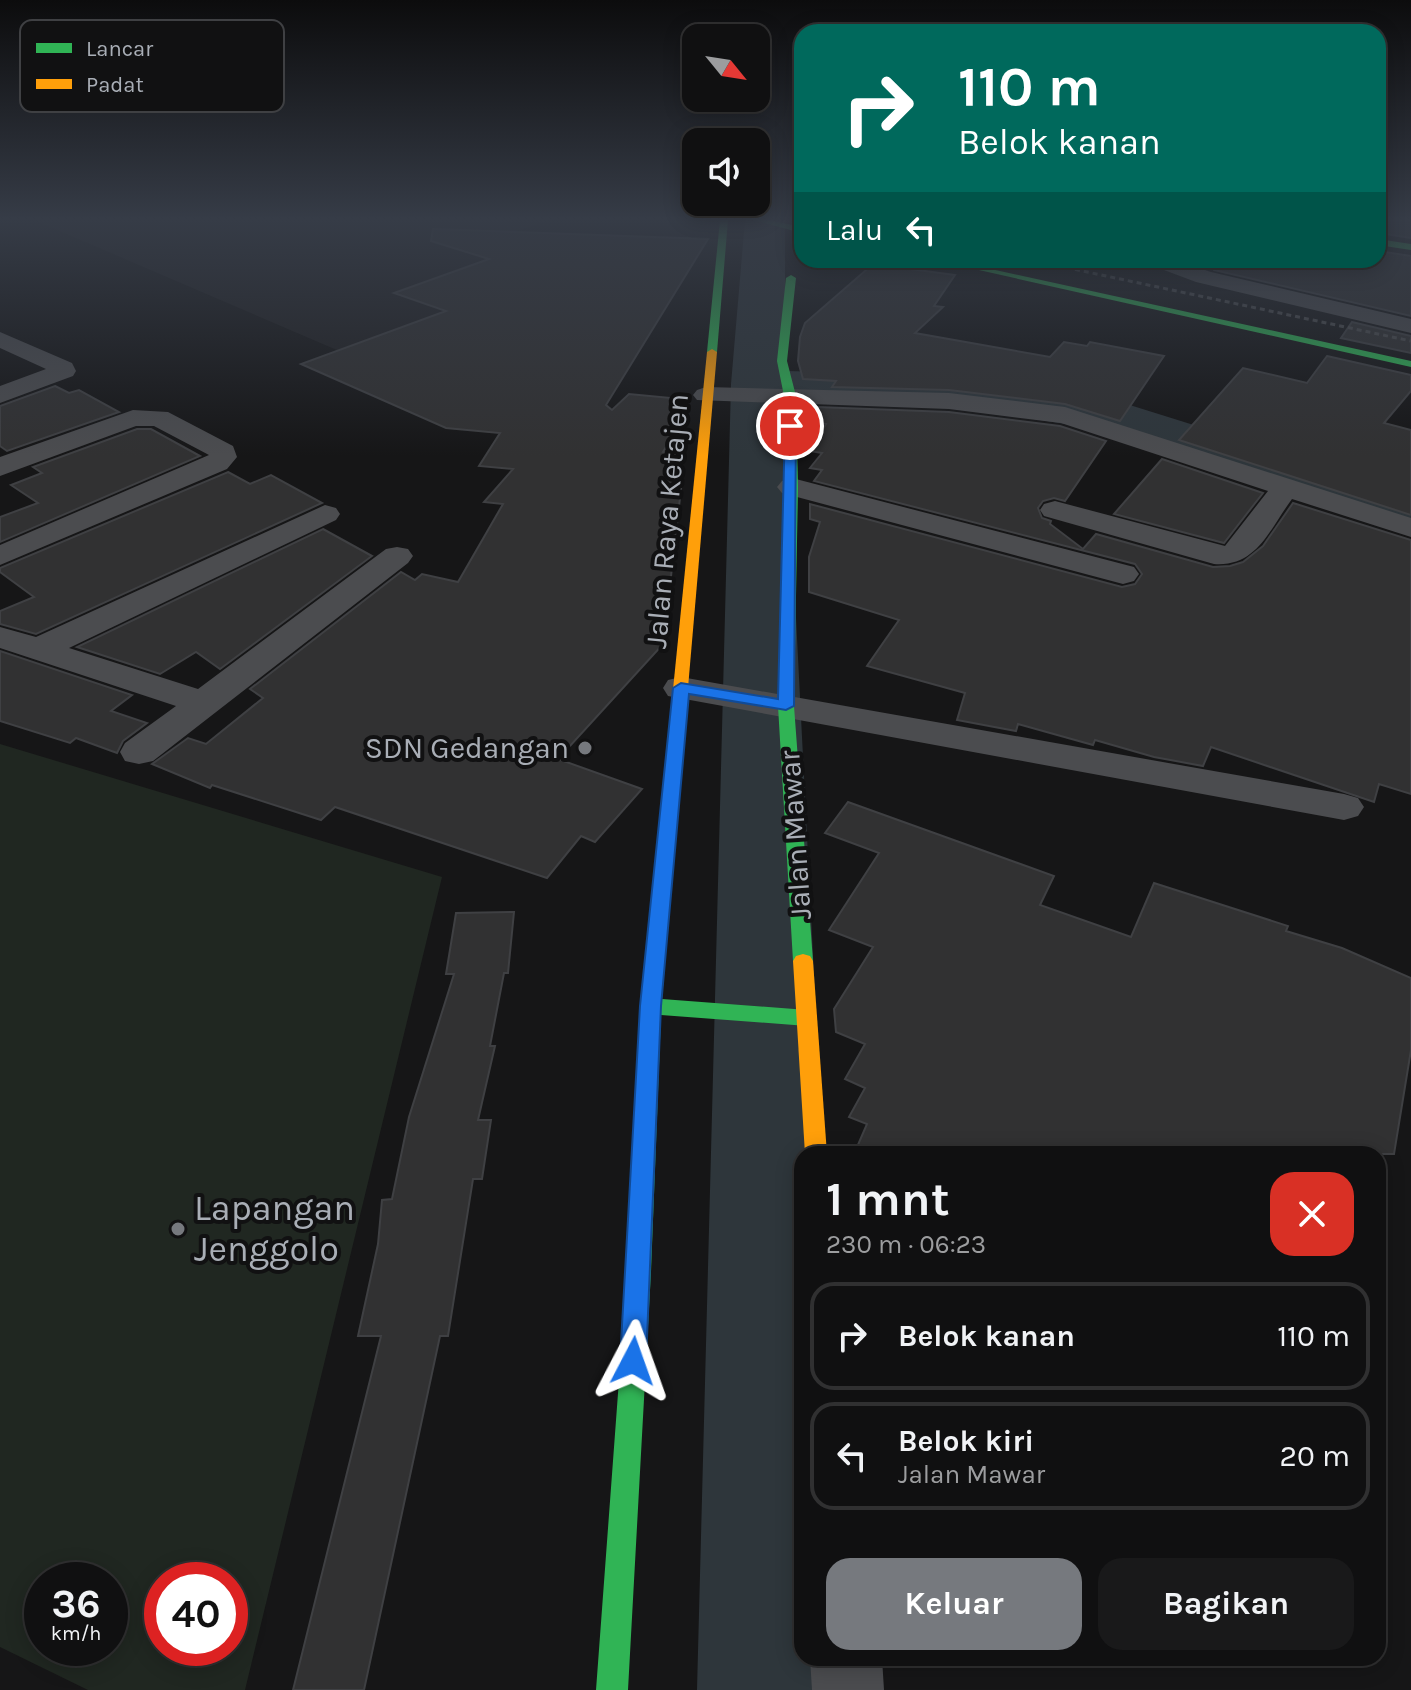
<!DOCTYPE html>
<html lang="id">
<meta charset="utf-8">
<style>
:root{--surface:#101011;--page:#19191a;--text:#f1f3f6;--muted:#9c9d9f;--line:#303031;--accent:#76797e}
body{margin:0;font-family:Karla,sans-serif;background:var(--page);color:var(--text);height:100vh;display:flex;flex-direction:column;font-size:30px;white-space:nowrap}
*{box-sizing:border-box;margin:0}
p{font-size:26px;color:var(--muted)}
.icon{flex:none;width:44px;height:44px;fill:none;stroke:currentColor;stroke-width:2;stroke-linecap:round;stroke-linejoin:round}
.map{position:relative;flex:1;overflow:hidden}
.side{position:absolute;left:794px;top:1146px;width:592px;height:520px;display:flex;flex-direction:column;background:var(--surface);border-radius:24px;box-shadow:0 4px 20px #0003,0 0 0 2px var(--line)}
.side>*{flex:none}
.banner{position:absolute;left:794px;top:24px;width:592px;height:244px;border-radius:24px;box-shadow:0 4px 20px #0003,0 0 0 2px var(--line);background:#00695c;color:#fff;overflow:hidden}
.needle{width:52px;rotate:120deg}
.tools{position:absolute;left:682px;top:24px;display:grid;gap:16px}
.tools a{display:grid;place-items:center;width:88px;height:88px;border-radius:16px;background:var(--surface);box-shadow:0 4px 20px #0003,0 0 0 2px var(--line);font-size:40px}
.speed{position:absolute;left:24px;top:1562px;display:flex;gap:16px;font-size:40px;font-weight:700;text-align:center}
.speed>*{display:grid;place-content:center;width:104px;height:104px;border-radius:50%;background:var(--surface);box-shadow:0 4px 20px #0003,0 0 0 2px var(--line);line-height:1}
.speed small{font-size:20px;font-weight:400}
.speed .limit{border:12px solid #d22;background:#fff;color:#111}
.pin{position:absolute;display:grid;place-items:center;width:68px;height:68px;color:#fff;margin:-34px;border:4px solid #fff;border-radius:50%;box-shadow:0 2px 8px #0007}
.me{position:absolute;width:88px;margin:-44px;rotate:4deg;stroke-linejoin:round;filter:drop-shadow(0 0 6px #0008)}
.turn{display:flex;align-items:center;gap:28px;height:168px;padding:0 32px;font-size:36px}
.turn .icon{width:104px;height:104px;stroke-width:2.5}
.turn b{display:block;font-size:56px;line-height:68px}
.then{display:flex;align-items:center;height:76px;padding:0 32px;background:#0003;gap:16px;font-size:30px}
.round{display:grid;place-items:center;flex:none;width:84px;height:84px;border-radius:24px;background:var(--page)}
.head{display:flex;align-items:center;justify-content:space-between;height:136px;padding:0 32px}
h1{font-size:48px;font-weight:700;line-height:60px}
.action{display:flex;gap:16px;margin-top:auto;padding:16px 32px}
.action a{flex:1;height:92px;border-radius:24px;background:var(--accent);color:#fff;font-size:32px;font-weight:700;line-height:92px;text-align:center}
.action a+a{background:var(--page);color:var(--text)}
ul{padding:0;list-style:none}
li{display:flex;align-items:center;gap:24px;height:108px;margin:0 16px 12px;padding:0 16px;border:4px solid var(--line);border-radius:24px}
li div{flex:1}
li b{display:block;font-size:30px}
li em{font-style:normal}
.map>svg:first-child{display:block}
.built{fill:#202022}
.green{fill:#202721;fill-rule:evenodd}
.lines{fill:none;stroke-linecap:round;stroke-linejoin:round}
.river{fill:#2e363b;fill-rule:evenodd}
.building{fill:#313132;stroke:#3f4043;stroke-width:2}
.street{fill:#4b4c4f;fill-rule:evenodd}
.fast{fill:#30b455;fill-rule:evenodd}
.slow{fill:#ff9f0a;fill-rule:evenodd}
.rail{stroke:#4c4d4f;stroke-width:3;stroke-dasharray:5 4;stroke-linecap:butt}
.route{fill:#1a73e8;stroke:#114b97;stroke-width:2}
.poi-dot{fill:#76797e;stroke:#111112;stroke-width:3}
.labels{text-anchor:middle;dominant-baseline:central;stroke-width:8;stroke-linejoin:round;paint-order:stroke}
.street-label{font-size:30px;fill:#a9aeb6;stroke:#111112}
.poi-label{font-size:30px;fill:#a9aeb6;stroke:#111112;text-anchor:end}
.near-poi-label{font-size:36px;fill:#a9aeb6;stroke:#111112;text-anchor:start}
.key{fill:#111112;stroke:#3f4043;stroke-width:2}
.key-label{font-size:22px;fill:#a9aeb6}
</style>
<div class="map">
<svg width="1411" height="1690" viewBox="0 0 1411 1690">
<rect width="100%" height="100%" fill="#161617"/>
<path class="built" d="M 34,220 L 550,220 L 496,238 L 479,411 Z"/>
<path class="green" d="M 0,744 L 442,877 L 245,1690 L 88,1690 L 0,1647 ZM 42,1580 L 110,1580 L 110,1648 L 42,1648 ZM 162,1580 L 230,1580 L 230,1648 L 162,1648 Z"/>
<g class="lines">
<path class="river" d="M 745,220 L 785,220 L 785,371 L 958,375 L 1101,396 L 1411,493 L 1411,532 L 1266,489 L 1091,428 L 958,407 L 785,399 L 823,1154 L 802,1154 L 802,1658 L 847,1658 L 849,1690 L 697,1690 L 731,384 Z"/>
</g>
<g class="building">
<path d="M 1387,220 L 1411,220 L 1411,238 L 1379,233 Z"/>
<path d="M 433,229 L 708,239 L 606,405 L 612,410 L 629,394 L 682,399 L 669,420 L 682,421 L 663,452 L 682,454 L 673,469 L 683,470 L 676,489 L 681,489 L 676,533 L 671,548 L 674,548 L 664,643 L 558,759 L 642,789 L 595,842 L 581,836 L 547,878 L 335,807 L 321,820 L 212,785 L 210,788 L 152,764 L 188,738 L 206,744 L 263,698 L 250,689 L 401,572 L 415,580 L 422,574 L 458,582 L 503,504 L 484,502 L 513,469 L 479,466 L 500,433 L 446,428 L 301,364 L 446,311 L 394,293 L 489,259 L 431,241 Z"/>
<path d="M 1378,251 L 1411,256 L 1411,316 L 1214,270 L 1215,260 L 1378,260 Z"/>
<path d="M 873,264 L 955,275 L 934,306 L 943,307 L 915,333 L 1050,357 L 1064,342 L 1087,346 L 1090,342 L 1164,356 L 1120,421 L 1065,404 L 949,390 L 832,387 L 836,381 L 803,379 L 798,361 L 800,337 L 805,323 Z"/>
<path d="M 1352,322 L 1411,336 L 1411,353 L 1341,338 Z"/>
<path d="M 1327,356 L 1411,375 L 1411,391 L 1384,423 L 1411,430 L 1411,515 L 1179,440 L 1243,368 L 1307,383 Z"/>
<path d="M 55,386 L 69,393 L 79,390 L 119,412 L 7,451 L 0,446 L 0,406 Z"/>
<path d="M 817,407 L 949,412 L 1060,426 L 1106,441 L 1065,501 L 1054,498 L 1043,501 L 1038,508 L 1042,518 L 1051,521 L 1050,524 L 1083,549 L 1096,534 L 1213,567 L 1230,566 L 1243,562 L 1263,546 L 1293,503 L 1411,540 L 1411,794 L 1379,784 L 1374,802 L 1211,747 L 1203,766 L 1154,757 L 1095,740 L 1093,745 L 1018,724 L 1016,731 L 957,720 L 965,693 L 867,666 L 899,620 L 809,592 L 809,557 L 820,522 L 810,519 L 810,504 L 1122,587 L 1135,584 L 1142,574 L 1135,564 L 814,481 L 822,470 L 810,468 L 822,453 L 810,451 L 826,424 L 808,421 Z"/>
<path d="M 137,429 L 151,429 L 200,456 L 0,542 L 0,517 L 38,503 L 11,485 L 42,473 L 33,467 Z"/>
<path d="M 1162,459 L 1263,493 L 1224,543 L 1114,514 Z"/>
<path d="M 228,472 L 250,484 L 271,475 L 322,503 L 36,634 L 0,624 L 0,611 L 34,597 L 0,572 L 0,568 Z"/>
<path d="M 323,529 L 372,556 L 220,669 L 196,652 L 160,674 L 77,647 Z"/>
<path d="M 0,651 L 132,695 L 111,711 L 147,723 L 123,741 L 117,753 L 76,738 L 70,743 L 0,721 Z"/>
<path d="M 848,802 L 1054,876 L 1040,905 L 1131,937 L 1154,883 L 1288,926 L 1286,931 L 1342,948 L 1411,978 L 1411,1050 L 1394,1154 L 854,1154 L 867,1124 L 849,1117 L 865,1088 L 845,1079 L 865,1044 L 836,1032 L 834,1009 L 873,947 L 829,930 L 879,853 L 825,833 Z"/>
<path d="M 514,912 L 508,973 L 504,973 L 490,1046 L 495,1046 L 478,1120 L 491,1120 L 482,1179 L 473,1179 L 448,1336 L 440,1336 L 364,1690 L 293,1690 L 381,1336 L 358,1336 L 378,1244 L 382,1200 L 392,1199 L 409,1117 L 454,974 L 446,974 L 456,913 Z"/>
</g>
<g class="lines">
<g class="street">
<path d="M 1145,260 L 1175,260 L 1211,272 L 1411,319 L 1411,333 L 1196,282 L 1148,264 Z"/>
<path d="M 0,332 L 72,363 L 76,371 L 73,376 L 0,403 L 0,386 L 46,369 L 0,348 Z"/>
<path d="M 706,387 L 949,393 L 1065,407 L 1411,518 L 1411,537 L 1292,499 C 1269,530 1257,567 1214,564 L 1044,516 L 1040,510 L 1044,504 L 1055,501 L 1225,546 L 1268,491 L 1061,423 L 949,409 L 697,400 L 693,395 L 697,390 Z"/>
<path d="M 133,410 L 168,412 L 233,446 L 237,457 L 227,469 L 0,565 L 0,545 L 209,455 L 154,426 L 136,426 L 0,476 L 0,457 Z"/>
<path d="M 792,478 L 1134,567 L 1139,574 L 1134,581 L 1123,584 L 782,493 L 777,487 L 782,481 Z"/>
<path d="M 325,505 L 336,508 L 340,514 L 336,520 L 69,648 L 198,689 L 386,549 L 397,547 L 408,549 L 413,556 L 408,563 L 153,761 L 139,764 L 125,761 L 120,752 L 125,743 L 176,706 L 0,648 L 0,627 L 36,637 Z"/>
<path d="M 681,677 L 1344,794 L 1358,798 L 1364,807 L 1358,816 L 1344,820 L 668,696 L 663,688 L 668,680 Z"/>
<path d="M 810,1658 L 882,1658 L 884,1690 L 812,1690 Z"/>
</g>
<g class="fast">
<path d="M 720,220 L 728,220 L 717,352 L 712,355 L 707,352 Z"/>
<path d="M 754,220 L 768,220 L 802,227 L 802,233 Z"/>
<path d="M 1378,239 L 1411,244 L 1411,250 L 1378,245 Z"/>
<path d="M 934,260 L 950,260 L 1411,361 L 1411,367 Z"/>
<path d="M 791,275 L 796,278 L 787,361 L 796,396 L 798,487 L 794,706 L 813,961 L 810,966 L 796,966 L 793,961 L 778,706 L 786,487 L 784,396 L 777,361 L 786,278 Z"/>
<path d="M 673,764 L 681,769 L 662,999 L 807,1010 L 814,1012 L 817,1018 L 814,1024 L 807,1026 L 661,1015 L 651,1272 L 628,1690 L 596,1690 L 627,1272 L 641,1006 L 665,769 Z"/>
</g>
<g class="slow">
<path d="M 712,349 L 717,352 L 681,769 L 673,774 L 665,769 L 707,352 Z"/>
<path d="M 803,954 L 810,956 L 813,961 L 827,1154 L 805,1154 L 793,961 L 796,956 Z"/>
</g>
<path class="rail" d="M 1031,260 L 1411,341"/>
</g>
<linearGradient id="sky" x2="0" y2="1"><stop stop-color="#0c0c0d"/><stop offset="0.48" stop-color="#363c47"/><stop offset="1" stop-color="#363c47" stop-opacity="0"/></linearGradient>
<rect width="1411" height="456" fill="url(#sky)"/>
<path class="route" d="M 790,423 L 796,426 L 794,706 L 786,710 L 689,694 L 661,1006 L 646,1361 L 642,1370 L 633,1374 L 624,1370 L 620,1361 L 640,1006 L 673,688 L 681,683 L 778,699 L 785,426 Z"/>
<g class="poi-dot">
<circle cx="585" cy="748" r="8"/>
<circle cx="178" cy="1229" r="8"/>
</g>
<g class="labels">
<g class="street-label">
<text transform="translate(667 521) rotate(-85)">Jalan Raya Ketajen</text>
<text transform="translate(795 835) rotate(-94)">Jalan Mawar</text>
</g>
<g class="poi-label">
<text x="569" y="748">SDN Gedangan</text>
</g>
<g class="near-poi-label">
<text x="194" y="1208">Lapangan<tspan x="194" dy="41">Jenggolo</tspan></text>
</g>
</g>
<rect x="20" y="20" width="264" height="92" rx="12" class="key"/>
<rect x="36" y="43" width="36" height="10" fill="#30b455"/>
<rect x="36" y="79" width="36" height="10" fill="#ff9f0a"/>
<g class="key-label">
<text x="86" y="56">Lancar</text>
<text x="86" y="92">Padat</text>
</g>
</svg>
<div class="tools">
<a><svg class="needle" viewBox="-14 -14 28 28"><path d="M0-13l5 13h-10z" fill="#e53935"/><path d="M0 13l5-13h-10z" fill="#9c9d9f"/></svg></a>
<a><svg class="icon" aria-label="sound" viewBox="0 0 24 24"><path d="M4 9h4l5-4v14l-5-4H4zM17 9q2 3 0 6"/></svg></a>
</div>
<div class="speed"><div>36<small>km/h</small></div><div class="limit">40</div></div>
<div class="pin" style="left:790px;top:426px;background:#d93025"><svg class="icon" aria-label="arrive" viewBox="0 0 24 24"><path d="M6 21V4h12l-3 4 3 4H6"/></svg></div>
<svg class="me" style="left:633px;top:1361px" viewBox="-20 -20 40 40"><path d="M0-17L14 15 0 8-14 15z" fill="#1a73e8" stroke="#fff" stroke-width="4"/></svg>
<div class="banner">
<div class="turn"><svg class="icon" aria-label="right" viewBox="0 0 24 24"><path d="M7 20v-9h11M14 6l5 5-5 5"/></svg><div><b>110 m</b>Belok kanan</div></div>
<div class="then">Lalu<svg class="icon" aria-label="left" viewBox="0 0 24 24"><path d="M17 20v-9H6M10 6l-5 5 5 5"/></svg></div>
</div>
<section class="side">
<div class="head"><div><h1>1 mnt</h1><p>230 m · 06:23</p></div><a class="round" style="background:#d93025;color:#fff"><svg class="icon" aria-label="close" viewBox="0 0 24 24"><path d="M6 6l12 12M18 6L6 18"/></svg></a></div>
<ul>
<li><svg class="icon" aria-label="right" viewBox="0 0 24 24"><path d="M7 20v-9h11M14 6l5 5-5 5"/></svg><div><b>Belok kanan</b></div><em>110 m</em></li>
<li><svg class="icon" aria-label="left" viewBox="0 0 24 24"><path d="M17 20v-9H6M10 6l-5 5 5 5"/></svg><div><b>Belok kiri</b><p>Jalan Mawar</p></div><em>20 m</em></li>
</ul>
<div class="action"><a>Keluar</a><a>Bagikan</a></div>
</section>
</div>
